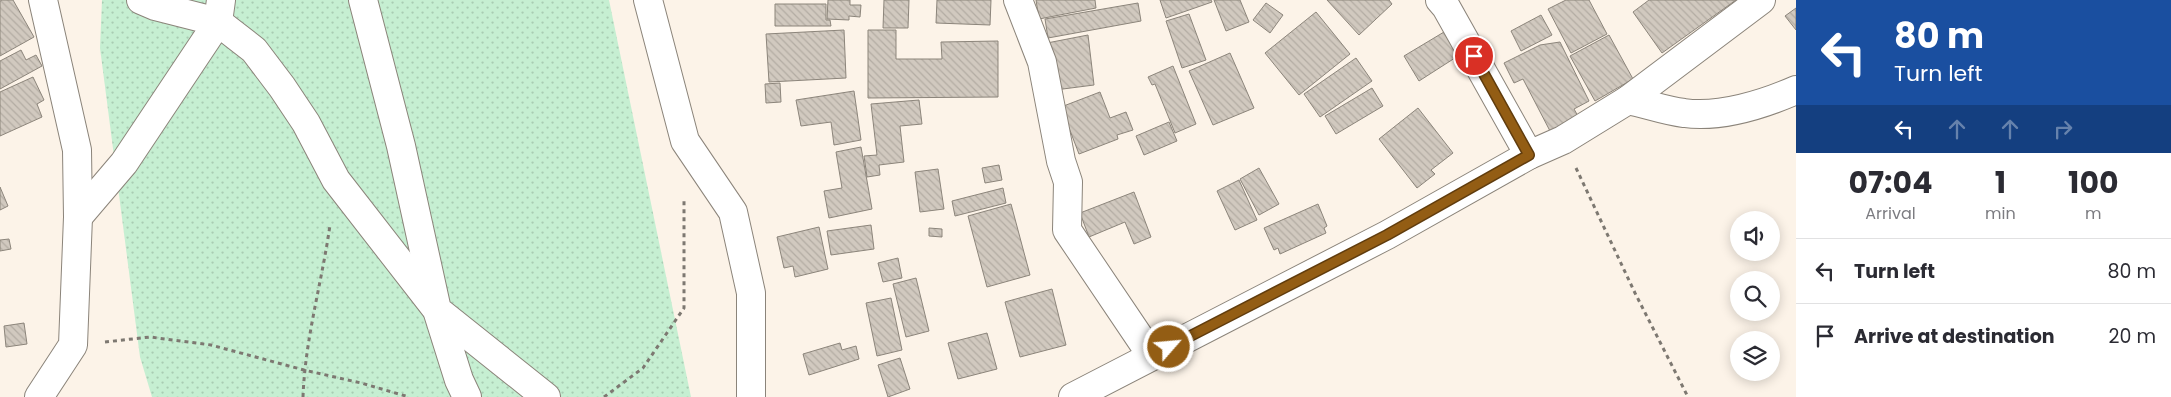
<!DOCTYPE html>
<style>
:root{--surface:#fff;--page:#f7f7f7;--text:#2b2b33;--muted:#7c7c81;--line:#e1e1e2}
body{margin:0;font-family:Poppins,sans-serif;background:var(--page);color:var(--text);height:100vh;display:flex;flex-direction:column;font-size:19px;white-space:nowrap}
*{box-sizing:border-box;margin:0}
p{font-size:16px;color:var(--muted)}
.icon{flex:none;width:28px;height:28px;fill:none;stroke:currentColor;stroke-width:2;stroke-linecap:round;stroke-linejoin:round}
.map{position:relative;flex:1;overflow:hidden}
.details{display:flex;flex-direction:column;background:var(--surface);width:375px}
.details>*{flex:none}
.hud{background:#1a4fa0;color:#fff;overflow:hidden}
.buttons{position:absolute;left:1730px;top:211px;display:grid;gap:10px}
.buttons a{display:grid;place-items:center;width:50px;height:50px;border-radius:50%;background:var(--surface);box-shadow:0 2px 12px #0003;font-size:25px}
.pin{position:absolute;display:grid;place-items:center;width:42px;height:42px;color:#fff;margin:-21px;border:2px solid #fff;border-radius:50%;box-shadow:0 1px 5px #0007}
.me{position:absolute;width:55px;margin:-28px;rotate:63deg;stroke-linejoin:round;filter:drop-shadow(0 0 4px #0008)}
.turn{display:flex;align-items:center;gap:18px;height:105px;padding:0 15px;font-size:22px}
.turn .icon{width:65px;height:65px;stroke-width:2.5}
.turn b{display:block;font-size:35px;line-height:42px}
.lanes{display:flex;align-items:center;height:48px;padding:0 15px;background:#0003;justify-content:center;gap:25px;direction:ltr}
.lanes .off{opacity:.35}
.eta{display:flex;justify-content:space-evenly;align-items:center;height:85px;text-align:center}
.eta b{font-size:30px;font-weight:700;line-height:35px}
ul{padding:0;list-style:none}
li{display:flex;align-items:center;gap:15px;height:65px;padding:0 15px;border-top:1px solid var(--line)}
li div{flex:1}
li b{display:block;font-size:19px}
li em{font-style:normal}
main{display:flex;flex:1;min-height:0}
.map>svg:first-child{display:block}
.grass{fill:url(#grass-dots)}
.building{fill:url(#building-back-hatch);stroke:#8c857b}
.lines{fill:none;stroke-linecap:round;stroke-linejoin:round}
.street-casing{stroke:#8b847a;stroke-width:30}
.path{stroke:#7d7871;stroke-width:3;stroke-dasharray:4 4;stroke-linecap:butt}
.street{stroke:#fff;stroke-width:28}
.route-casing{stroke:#603c0d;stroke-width:12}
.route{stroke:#935d14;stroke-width:9}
</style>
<main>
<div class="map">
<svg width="1796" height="397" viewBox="0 0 1796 397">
<defs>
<pattern id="grass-dots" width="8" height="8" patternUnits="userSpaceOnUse" patternTransform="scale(1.25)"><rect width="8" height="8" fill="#c6efd2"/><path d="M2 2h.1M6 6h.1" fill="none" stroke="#a9ccb3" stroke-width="1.8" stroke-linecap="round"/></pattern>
<pattern id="building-back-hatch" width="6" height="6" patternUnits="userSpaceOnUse" patternTransform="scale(1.25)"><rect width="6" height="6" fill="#d1c9bf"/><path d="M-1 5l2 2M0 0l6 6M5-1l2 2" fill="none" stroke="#b3aca3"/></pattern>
</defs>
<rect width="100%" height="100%" fill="#fcf3e8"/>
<path class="grass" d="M 102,0 L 609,0 L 691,397 L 152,397 L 140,357 L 100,48 Z"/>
<g class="building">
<path d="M 2,0 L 13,0 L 34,37 L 0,56 L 0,1 Z"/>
<path d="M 828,0 L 850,0 L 850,5 L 861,5 L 860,17 L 849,16 L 849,20 L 827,19 Z"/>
<path d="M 884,0 L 909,0 L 908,28 L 883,28 Z"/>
<path d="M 937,0 L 991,0 L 990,25 L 936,23 Z"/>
<path d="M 1036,0 L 1095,0 L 1096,8 L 1039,19 Z"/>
<path d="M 1160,0 L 1211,0 L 1212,2 L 1166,18 Z"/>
<path d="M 1214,0 L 1240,0 L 1249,22 L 1226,31 Z"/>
<path d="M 1327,0 L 1389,0 L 1392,4 L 1359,35 Z"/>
<path d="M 1566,0 L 1589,0 L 1607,34 L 1571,53 L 1548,9 Z"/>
<path d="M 1649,0 L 1736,0 L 1662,53 L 1633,12 Z"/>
<path d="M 1138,3 L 1141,21 L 1048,38 L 1045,19 Z"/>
<path d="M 1266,3 L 1283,15 L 1270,33 L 1253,20 Z"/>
<path d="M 775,4 L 826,4 L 826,20 L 830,20 L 831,26 L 775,26 Z"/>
<path d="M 1796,8 L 1796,30 L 1785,16 Z"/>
<path d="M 1316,12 L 1350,54 L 1299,95 L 1265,53 Z"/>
<path d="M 1189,14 L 1206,60 L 1182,68 L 1166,21 Z"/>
<path d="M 1541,15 L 1552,35 L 1521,51 L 1511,31 Z"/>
<path d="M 844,30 L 846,78 L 769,82 L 766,34 Z"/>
<path d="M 868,30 L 896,30 L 896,59 L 942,59 L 941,42 L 998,41 L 998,97 L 868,98 Z"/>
<path d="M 1444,32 L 1458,56 L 1419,81 L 1404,56 Z"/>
<path d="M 1088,35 L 1094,85 L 1055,90 L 1047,43 Z"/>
<path d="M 1609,35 L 1633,79 L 1595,101 L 1570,56 Z"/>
<path d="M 1560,42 L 1589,101 L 1574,109 L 1578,116 L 1550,131 L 1523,79 L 1514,83 L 1504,63 L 1540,45 Z"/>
<path d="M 21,50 L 26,60 L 36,55 L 42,66 L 0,89 L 0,61 Z"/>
<path d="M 1230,53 L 1254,108 L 1213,125 L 1189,71 Z"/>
<path d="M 1356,58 L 1372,81 L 1320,117 L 1304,94 Z"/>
<path d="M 1173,66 L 1196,124 L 1175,133 L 1155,84 L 1152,85 L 1148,77 Z"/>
<path d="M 33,77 L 44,100 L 37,104 L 42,117 L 0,136 L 0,92 Z"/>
<path d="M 780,83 L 781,102 L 766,103 L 765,84 Z"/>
<path d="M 1372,88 L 1383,106 L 1336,134 L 1325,116 Z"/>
<path d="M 854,91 L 861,140 L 834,145 L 831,122 L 801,126 L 796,100 Z"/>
<path d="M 1100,92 L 1110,118 L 1126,112 L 1133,130 L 1117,135 L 1118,139 L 1079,154 L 1061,107 Z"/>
<path d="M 919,100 L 922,124 L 900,126 L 904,162 L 879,165 L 880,175 L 867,177 L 864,156 L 877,155 L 871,104 Z"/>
<path d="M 1418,108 L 1453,153 L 1431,170 L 1435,174 L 1417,188 L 1379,139 Z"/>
<path d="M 1169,122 L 1177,141 L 1144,155 L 1136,136 Z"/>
<path d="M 861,147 L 872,209 L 829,218 L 824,191 L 842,188 L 836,152 Z"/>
<path d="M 999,165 L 1002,180 L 985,183 L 982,168 Z"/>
<path d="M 1259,168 L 1279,204 L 1259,215 L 1240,179 Z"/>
<path d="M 938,169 L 944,209 L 920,212 L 915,172 Z"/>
<path d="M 1239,180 L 1257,220 L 1235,230 L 1217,191 Z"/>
<path d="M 0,187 L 8,206 L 0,210 Z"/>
<path d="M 1003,188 L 1006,203 L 955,216 L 952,201 Z"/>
<path d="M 1134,192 L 1151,237 L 1134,244 L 1125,222 L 1089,237 L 1080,213 Z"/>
<path d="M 1011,204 L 1030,275 L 987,287 L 968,216 Z"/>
<path d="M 1318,204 L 1327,226 L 1324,228 L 1326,233 L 1280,254 L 1278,248 L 1274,250 L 1264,228 Z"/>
<path d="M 871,225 L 874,249 L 831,255 L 827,231 Z"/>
<path d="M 819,227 L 828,269 L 795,277 L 793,266 L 784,268 L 777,237 Z"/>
<path d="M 929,228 L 942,229 L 942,237 L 929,236 Z"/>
<path d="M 9,239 L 11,249 L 0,251 L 0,240 Z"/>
<path d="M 898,258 L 902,278 L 883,282 L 878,263 Z"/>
<path d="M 916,278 L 929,331 L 906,337 L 893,284 Z"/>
<path d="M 1052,289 L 1066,345 L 1020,357 L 1005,302 Z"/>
<path d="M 891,298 L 902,350 L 877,356 L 866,303 Z"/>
<path d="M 24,323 L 27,344 L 6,347 L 4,326 Z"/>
<path d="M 987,333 L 997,369 L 958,379 L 948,343 Z"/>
<path d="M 840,343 L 842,350 L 856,346 L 859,359 L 809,375 L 803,354 Z"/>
<path d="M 900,358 L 910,389 L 888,397 L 878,365 Z"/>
</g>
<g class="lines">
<g class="street-casing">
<g id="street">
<path d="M 141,0 L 155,6 L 218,22 L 254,50 L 282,87 L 306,123 L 336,180 L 437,310 L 459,380 L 467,397"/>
<path d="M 363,0 L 401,146 L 437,310 L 546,397"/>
<path d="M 648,0 L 685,141 L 733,212 L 751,293 L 751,397"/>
<path d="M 1018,0 L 1042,62 L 1061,161 L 1068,182 L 1067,230 L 1152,356"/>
<path d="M 1440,0 L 1446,7 L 1529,155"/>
<path d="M 1628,100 C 1647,104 1666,111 1684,113 C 1720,118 1764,104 1796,90"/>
<path d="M 78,217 L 124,163 L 218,22 L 221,0"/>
<path d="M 39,397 L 73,345 L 78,217 L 77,150 L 43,0"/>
<path d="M 1073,397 L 1387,235 L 1529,155 L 1563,140 L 1628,100 L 1761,0"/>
</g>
</g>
<g class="path">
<path d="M 1576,168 L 1635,293 L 1688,397"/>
<path d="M 105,342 L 150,337 L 211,345 L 304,370 L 361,383 L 409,397"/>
<path d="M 303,397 C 305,339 322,282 330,225"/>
<path d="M 604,397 L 643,368 L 684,308 L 684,199"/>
</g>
<use href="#street" class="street"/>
</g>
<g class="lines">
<g class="route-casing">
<path id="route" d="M 1169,347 L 1387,235 L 1529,155 L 1474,56"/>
</g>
<use href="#route" class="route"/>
</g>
</svg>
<div class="buttons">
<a><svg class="icon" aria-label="sound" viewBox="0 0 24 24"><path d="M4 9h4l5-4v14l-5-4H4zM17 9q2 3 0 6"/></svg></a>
<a><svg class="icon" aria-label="search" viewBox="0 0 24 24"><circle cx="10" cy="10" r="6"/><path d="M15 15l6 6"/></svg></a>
<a><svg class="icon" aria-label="layers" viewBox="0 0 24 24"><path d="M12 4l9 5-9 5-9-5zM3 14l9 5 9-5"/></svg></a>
</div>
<div class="pin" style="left:1474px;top:56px;background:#d93025"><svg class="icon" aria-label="arrive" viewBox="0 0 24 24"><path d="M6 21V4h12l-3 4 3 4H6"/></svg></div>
<svg class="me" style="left:1169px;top:347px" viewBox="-20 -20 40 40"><circle r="17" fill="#935d14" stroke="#fff" stroke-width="3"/><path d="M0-11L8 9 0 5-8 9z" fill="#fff"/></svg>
</div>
<section class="details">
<div class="hud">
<div class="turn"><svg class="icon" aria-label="left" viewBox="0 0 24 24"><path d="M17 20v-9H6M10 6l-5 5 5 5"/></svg><div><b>80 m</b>Turn left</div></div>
<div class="lanes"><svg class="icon" aria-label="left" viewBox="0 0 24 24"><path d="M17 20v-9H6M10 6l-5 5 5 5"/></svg><svg class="icon off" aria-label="ahead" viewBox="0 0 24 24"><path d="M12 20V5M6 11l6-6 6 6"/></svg><svg class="icon off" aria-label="ahead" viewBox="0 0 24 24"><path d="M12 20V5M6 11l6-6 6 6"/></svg><svg class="icon off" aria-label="right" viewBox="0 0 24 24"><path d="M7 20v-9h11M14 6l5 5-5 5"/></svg></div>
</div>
<div class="eta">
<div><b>07:04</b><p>Arrival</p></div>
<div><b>1</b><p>min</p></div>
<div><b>100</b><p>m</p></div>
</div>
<ul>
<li><svg class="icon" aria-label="left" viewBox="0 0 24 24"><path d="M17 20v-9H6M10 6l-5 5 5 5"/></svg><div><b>Turn left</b></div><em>80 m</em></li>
<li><svg class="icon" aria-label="arrive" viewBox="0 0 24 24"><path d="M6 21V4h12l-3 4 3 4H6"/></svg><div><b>Arrive at destination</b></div><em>20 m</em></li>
</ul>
</section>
</main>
